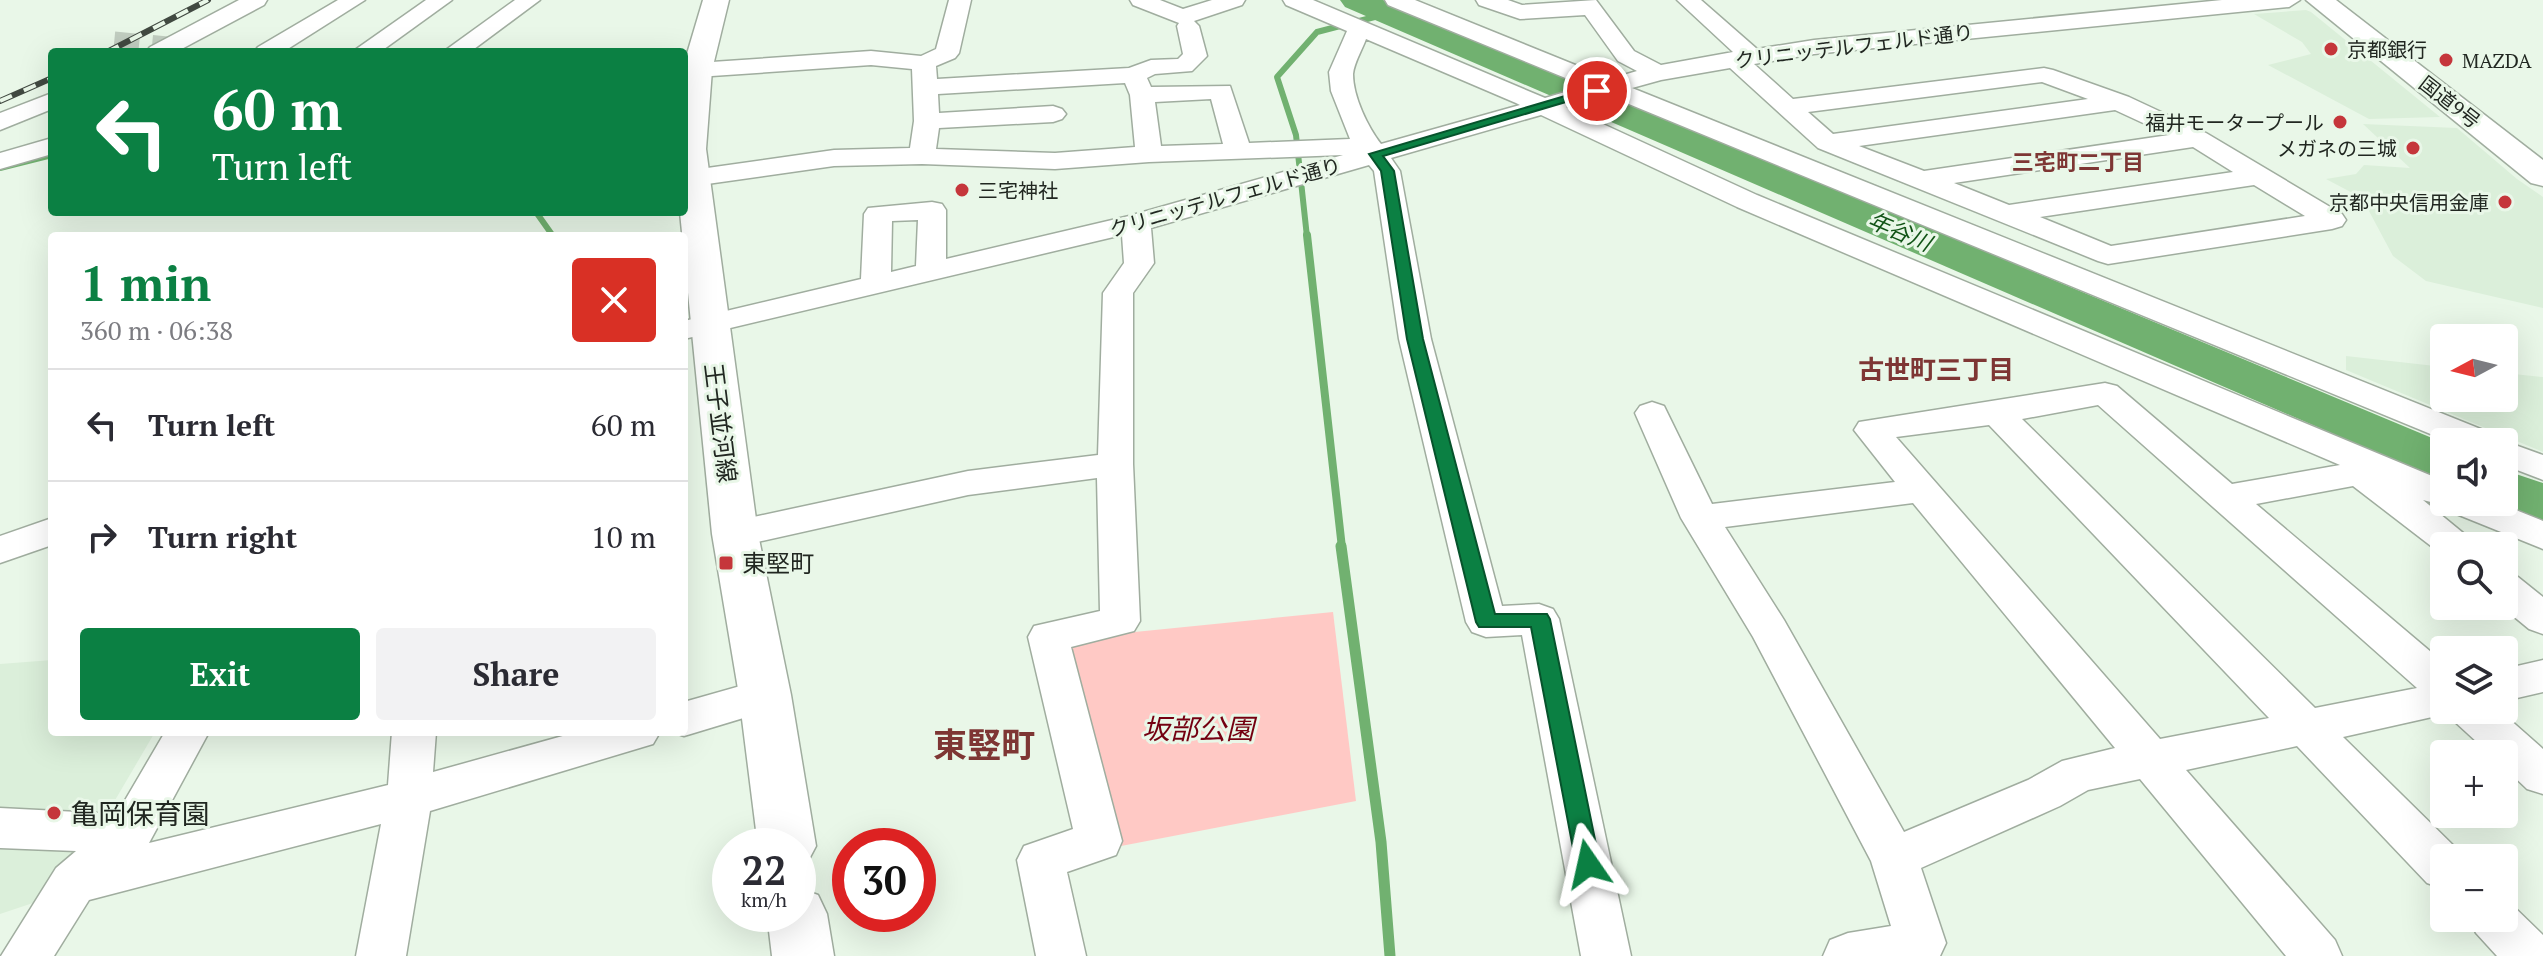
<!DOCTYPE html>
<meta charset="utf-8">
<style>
:root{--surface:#fff;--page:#f2f2f3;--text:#2b2b33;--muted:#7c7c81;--line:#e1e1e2;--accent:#0b8043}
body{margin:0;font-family:"PT Serif","Noto Sans JP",serif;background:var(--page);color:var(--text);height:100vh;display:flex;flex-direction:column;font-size:30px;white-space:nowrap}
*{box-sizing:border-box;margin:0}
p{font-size:26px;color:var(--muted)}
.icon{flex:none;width:44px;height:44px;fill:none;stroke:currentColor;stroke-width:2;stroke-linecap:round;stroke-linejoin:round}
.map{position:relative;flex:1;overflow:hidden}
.sheet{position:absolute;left:48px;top:232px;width:640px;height:504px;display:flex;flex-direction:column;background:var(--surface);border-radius:8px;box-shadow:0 8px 32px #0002}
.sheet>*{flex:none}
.banner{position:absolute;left:48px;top:48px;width:640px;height:168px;border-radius:8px;box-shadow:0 8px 32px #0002;background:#0b8043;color:#fff;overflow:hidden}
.needle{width:52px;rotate:263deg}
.tools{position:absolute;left:2430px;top:324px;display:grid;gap:16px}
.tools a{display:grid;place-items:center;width:88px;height:88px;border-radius:8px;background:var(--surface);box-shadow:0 8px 32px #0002;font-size:40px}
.speed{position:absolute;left:712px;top:828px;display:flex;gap:16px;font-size:40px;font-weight:700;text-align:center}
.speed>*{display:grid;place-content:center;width:104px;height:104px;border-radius:50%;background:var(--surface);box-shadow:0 8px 32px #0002;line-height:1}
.speed small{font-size:20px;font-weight:400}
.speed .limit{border:12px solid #d22;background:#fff;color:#111}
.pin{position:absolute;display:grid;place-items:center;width:68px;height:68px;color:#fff;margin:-34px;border:4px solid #fff;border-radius:50%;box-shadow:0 2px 8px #0007}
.me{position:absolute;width:88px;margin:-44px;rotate:349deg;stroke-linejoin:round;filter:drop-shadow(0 0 6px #0008)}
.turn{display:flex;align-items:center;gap:28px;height:168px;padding:0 32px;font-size:36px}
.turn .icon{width:104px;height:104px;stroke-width:2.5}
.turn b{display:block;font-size:56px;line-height:68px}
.round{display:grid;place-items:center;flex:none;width:84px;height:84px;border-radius:8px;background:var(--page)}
.headline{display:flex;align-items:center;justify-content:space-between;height:136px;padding:0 32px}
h1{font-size:48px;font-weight:700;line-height:60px;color:var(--accent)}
.button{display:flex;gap:16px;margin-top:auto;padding:16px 32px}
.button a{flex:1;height:92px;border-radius:8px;background:var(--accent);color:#fff;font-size:32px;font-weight:700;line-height:92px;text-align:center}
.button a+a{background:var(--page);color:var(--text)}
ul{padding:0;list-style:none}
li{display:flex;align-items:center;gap:24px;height:112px;padding:0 32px;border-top:2px solid var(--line)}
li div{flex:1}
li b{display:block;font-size:30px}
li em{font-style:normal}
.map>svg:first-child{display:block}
.built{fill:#dbefda}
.green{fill:#ffc9c5}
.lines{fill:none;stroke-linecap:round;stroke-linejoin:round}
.stream-far2{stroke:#71b170;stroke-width:6}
.stream-far1{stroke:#71b170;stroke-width:8}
.stream{stroke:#71b170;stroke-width:11}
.river{fill:#71b170;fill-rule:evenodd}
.minor-tunnel{stroke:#c1cdc0;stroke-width:25;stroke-dasharray:25 13;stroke-linecap:butt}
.minor-casing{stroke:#a0ad9f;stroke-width:3}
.major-casing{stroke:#a0ad9f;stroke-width:3}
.highway-casing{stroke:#a0ad9f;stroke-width:3}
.minor{fill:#fff;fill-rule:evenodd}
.major{fill:#fff;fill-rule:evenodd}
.highway{fill:#fff;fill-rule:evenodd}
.rail-casing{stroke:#414941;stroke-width:6}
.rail{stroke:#e9f7e8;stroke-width:4;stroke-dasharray:13;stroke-linecap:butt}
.route{fill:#0b8043;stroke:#07532c;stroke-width:2}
.poi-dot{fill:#c5363b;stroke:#e9f7e8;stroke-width:3}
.labels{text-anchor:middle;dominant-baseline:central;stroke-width:6;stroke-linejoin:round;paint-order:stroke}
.far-street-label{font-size:20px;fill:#212721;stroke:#e9f7e8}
.far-poi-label{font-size:20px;fill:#212721;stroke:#e9f7e8;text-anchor:start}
.far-neighbourhood-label{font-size:22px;font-weight:bold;fill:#7e3634;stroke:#e9f7e8}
.far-water-label{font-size:22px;font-style:italic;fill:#115416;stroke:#e9f7e8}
.street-label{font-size:24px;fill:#212721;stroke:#e9f7e8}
.poi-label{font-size:24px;fill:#212721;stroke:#e9f7e8;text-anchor:start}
.neighbourhood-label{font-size:26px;font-weight:bold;fill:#7e3634;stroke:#e9f7e8}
.near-park-label{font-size:28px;font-style:italic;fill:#740011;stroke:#e9f7e8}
.near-poi-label{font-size:28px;fill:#212721;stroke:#e9f7e8;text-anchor:start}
.near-quarter-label{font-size:34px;font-weight:bold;fill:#7e3634;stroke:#e9f7e8}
</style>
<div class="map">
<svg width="2543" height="956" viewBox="0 0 2543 956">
<rect width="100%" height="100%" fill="#e9f7e8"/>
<g class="built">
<path d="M 2306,10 L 2311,12 L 2440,117 L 2369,119 L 2268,65 L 2311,54 L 2302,42 L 2254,14 Z"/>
<path d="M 2363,124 L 2457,128 L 2517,179 L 2543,197 L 2543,308 L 2426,281 L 2393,256 L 2362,198 L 2326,179 L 2356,174 L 2364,165 L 2410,168 Z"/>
<path d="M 2346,356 L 2444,367 L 2444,398 L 2504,398 L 2504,373 L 2543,377 L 2543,452 L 2346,370 Z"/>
<path d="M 52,660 L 52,732 L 155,732 L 60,894 L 0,914 L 0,664 Z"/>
</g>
<path class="green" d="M 1333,612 L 1356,801 L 1121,846 L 1065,653 L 1075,638 Z"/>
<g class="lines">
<g class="stream-far2">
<path d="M 0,168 L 52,155"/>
<path d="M 536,212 L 553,236"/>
<path d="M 1307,237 L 1296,135 L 1277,77 L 1317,32 L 1390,13"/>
</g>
<path class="stream-far1" d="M 1307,235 L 1342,548"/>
<path class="stream" d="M 1341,546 L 1381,842 L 1390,956"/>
<g class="river">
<path d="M 1340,0 L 1383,0 L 2444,443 L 2444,479 L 2426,474 L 1345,7 Z"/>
<path d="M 2504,470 L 2543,483 L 2543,522 L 2492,502 L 2504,502 Z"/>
</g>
<path class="minor-tunnel" d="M 114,44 L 189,51"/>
<g class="minor-casing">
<g id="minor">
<path d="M 239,0 L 267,0 L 264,5 L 176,52 L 146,52 L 150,47 Z"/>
<path d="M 338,0 L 365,0 L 283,52 L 254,52 L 258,47 Z"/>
<path d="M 426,0 L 452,0 L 380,52 L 352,52 Z"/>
<path d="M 515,0 L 540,0 L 470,52 L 443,52 Z"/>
<path d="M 949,0 L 971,0 L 959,53 L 955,58 L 936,66 L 937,79 L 1129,68 L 1151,60 L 1178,59 L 1183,54 L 1177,26 L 1179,23 L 1133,5 L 1130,0 L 1160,0 L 1183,9 L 1212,0 L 1245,0 L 1242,5 L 1194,21 L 1199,26 L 1207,56 L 1192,71 L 1155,74 L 1147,78 L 1151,87 L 1230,86 L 1249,143 L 1350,139 L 1331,91 L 1329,72 L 1347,31 L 1286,5 L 1283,0 L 1313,0 L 1545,98 L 1585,86 L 1388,5 L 1385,0 L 1415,0 L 1610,79 L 1637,71 L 1618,61 L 1585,15 L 1520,19 L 1479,5 L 1476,0 L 1508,0 L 1522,5 L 1596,0 L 1634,51 L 1661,65 L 1733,52 L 1677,0 L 1701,0 L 1757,49 L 1814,40 L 2222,0 L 2300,0 L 2289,7 L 1814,54 L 1754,64 L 1793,99 L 2044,68 L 2053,70 L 2129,97 L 2206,133 L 2342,214 L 2346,220 L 2342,226 L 2332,229 L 2108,264 L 2098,261 L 1818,148 L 1730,68 L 1661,80 L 1632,88 L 2493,434 L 2498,442 L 2450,442 L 1607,95 L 1566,107 L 1757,195 L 2444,481 L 2444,502 L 2496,502 L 2543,521 L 2543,549 L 2449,511 L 2446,506 L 2423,500 L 2468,537 L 2474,546 L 2444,546 L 2444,556 L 2353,486 L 2256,504 L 2444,663 L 2444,710 L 2499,710 L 2543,749 L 2543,794 L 2527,789 L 2504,767 L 2504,754 L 2490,754 L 2455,722 L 2450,713 L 2343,737 L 2461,853 L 2463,858 L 2444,858 L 2444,889 L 2427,883 L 2297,746 L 2186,770 L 2335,940 L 2342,956 L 2286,956 L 2140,779 L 2088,790 L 2060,806 L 1921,868 L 1946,943 L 1940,956 L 1823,956 L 1830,940 L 1848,933 L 1891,926 L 1871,861 L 1753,637 L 1681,518 L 1635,413 L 1640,406 L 1652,402 L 1664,406 L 1712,504 L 1895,482 L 1854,430 L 1859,422 L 2105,383 L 2117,386 L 2232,484 L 2340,465 L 1737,207 L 1541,115 L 1391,158 L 1400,171 L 1431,339 L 1502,606 L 1539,604 L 1553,609 L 1559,619 L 1631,956 L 1581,956 L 1522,635 L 1486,637 L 1472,632 L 1466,622 L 1399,339 L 1374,171 L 1369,165 L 1151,228 L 1154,263 L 1133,293 L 1133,464 L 1140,621 L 1134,631 L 1071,647 L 1122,841 L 1116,855 L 1067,872 L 1086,956 L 1036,956 L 1017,860 L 1024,846 L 1073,829 L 1028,637 L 1034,626 L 1100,611 L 1097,478 L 968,495 L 735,547 L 722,543 L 716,534 L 722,525 L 735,521 L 968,471 L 1098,455 L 1103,293 L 1124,263 L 1122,235 L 684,339 L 684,321 L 861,279 L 864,214 L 868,208 L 932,202 L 942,204 L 946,210 L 946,259 L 1129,216 L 1343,155 L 1149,162 L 1055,169 L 922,164 L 834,166 L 693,186 L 684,184 L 684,172 L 693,170 L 834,150 L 910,148 L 914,121 L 912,69 L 871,65 L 697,77 L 689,75 L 685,70 L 689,65 L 697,63 L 871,51 L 921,56 L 936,49 ZM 1366,39 L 1516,103 L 1520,105 L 1381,144 C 1368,127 1353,97 1353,74 C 1354,63 1362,50 1366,39 ZM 2042,82 L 2088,99 L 1833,134 L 1808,112 ZM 1125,83 L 1130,95 L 1135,147 L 1055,153 L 936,149 L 939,128 L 1053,122 L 1062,119 L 1066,114 L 1062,109 L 1053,106 L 939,113 L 938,94 ZM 1211,99 L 1223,144 L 1161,146 L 1155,102 ZM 2115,110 L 2169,135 L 1924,171 L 1859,146 ZM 2193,147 L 2233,172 L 2009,205 L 1954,183 ZM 2254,185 L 2305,216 L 2111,246 L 2040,217 ZM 918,220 L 916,266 L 891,272 L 892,221 ZM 2098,405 L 2417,688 L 2315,708 L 2022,419 ZM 1989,425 L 2269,718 L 2160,739 L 1896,437 ZM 1913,503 L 2115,748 L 2062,761 L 2028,780 L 1904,832 L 1784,620 L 1725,527 Z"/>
<path d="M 52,93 L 52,109 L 0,130 L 0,113 Z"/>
<path d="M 52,138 L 52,154 L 0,169 L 0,153 Z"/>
<path d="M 2504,441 L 2543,455 L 2543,480 L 2504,465 L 2504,442 L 2499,442 Z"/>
<path d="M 52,518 L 52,545 L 0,563 L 0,536 Z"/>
<path d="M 2504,573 L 2518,577 L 2543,597 L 2543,634 L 2529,629 L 2501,606 L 2504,606 Z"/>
<path d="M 2543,660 L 2543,692 L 2504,701 L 2504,669 Z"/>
<path d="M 765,679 L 780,683 L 786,695 L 780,707 L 684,736 L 672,732 L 684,732 L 684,702 Z"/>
<path d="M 165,732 L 209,732 L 149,843 L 388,785 L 392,732 L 436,732 L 433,772 L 577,732 L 660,732 L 653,744 L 430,811 L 406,956 L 356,956 L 381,824 L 89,900 L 54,956 L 1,956 L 56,868 L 76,851 L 0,848 L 0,808 L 117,814 Z"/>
<path d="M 2504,900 L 2510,903 L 2543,935 L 2543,956 L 2497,956 L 2476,933 L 2469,918 L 2504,918 Z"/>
</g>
</g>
<g class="major-casing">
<g id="major">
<path d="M 703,0 L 729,0 L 712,70 L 706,149 L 758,534 L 791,695 L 816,846 L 807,863 L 798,867 L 798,846 L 758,846 L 739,695 L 712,534 L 680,212 L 684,212 L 684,64 Z"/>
<path d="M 798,888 L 818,895 L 827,914 L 834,956 L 772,956 L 767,914 L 798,914 Z"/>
</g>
</g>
<g class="highway-casing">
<path id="highway" d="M 2306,0 L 2336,0 L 2543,160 L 2543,186 L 2531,183 Z"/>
</g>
<use href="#minor" class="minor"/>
<use href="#major" class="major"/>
<use href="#highway" class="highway"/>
<g class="rail-casing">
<g id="rail">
<path d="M 107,52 L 208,0"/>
<path d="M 0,101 L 52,78"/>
</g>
</g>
<use href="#rail" class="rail"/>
</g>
<path class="route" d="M 1592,88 L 1603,91 L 1383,156 L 1394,171 L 1423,339 L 1495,614 L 1547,614 L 1550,619 L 1600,864 L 1596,871 L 1588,874 L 1580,871 L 1576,864 L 1531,627 L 1479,627 L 1476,622 L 1407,339 L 1381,171 L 1369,154 Z"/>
<g class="poi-dot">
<circle cx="2331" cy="49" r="8"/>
<circle cx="2446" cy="60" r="8"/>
<circle cx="2340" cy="122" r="8"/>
<circle cx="2413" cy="148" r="8"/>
<circle cx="962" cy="190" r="8"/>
<circle cx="2505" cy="202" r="8"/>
<rect x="718" y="555" width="16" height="16" rx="4"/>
<circle cx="54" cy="813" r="8"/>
</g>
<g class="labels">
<g class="far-street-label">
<text transform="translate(1854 46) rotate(-7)">クリニッテルフェルド通り</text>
<text transform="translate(2450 102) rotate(38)">国道9号</text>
<text transform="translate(1225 197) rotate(-16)">クリニッテルフェルド通り</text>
</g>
<g class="far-poi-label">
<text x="2347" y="49">京都銀行</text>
<text x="2462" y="60">MAZDA</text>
<text x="2324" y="122" text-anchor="end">福井モータープール</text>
<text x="2397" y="148" text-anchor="end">メガネの三城</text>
<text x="978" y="190">三宅神社</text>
<text x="2489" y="202" text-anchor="end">京都中央信用金庫</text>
</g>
<g class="far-neighbourhood-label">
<text x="2078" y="161">三宅町二丁目</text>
</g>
<g class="far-water-label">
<text transform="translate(1900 231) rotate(23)">年谷川</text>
</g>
<g class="street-label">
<text transform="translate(721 423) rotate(83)">王子並河線</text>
</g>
<g class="poi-label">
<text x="742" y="563">東堅町</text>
</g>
<g class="neighbourhood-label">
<text x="1936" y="369">古世町三丁目</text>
</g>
<g class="near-park-label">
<text x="1198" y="728">坂部公園</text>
</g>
<g class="near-poi-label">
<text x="70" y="813">亀岡保育園</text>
</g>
<g class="near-quarter-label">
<text x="984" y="744">東竪町</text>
</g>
</g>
</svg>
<div class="tools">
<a><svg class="needle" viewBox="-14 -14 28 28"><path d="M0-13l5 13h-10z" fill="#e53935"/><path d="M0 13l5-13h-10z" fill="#7c7c81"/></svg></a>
<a><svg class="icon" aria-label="sound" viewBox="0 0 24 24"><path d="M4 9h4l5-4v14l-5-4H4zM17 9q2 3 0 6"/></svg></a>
<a><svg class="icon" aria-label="search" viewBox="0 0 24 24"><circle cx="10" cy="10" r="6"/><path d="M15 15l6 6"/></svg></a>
<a><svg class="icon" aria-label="layers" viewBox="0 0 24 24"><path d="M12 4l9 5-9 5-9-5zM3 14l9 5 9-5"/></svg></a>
<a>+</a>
<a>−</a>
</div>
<div class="speed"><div>22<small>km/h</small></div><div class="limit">30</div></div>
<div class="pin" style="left:1597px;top:91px;background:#d93025"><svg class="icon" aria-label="arrive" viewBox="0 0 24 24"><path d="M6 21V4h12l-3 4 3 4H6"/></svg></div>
<svg class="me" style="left:1588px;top:864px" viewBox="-20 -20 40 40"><path d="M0-17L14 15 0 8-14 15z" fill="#0b8043" stroke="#fff" stroke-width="4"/></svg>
<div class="banner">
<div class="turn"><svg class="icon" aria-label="left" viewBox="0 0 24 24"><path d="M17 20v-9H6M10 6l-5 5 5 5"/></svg><div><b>60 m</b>Turn left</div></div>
</div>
<section class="sheet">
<div class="headline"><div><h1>1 min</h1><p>360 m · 06:38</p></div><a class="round" style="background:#d93025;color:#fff"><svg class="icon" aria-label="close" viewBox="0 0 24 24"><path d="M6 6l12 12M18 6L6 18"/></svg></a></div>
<ul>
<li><svg class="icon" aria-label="left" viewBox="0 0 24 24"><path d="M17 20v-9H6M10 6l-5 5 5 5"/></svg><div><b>Turn left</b></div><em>60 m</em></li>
<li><svg class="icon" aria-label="right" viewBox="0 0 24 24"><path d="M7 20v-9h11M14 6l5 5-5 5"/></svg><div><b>Turn right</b></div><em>10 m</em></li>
</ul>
<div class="button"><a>Exit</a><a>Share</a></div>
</section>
</div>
